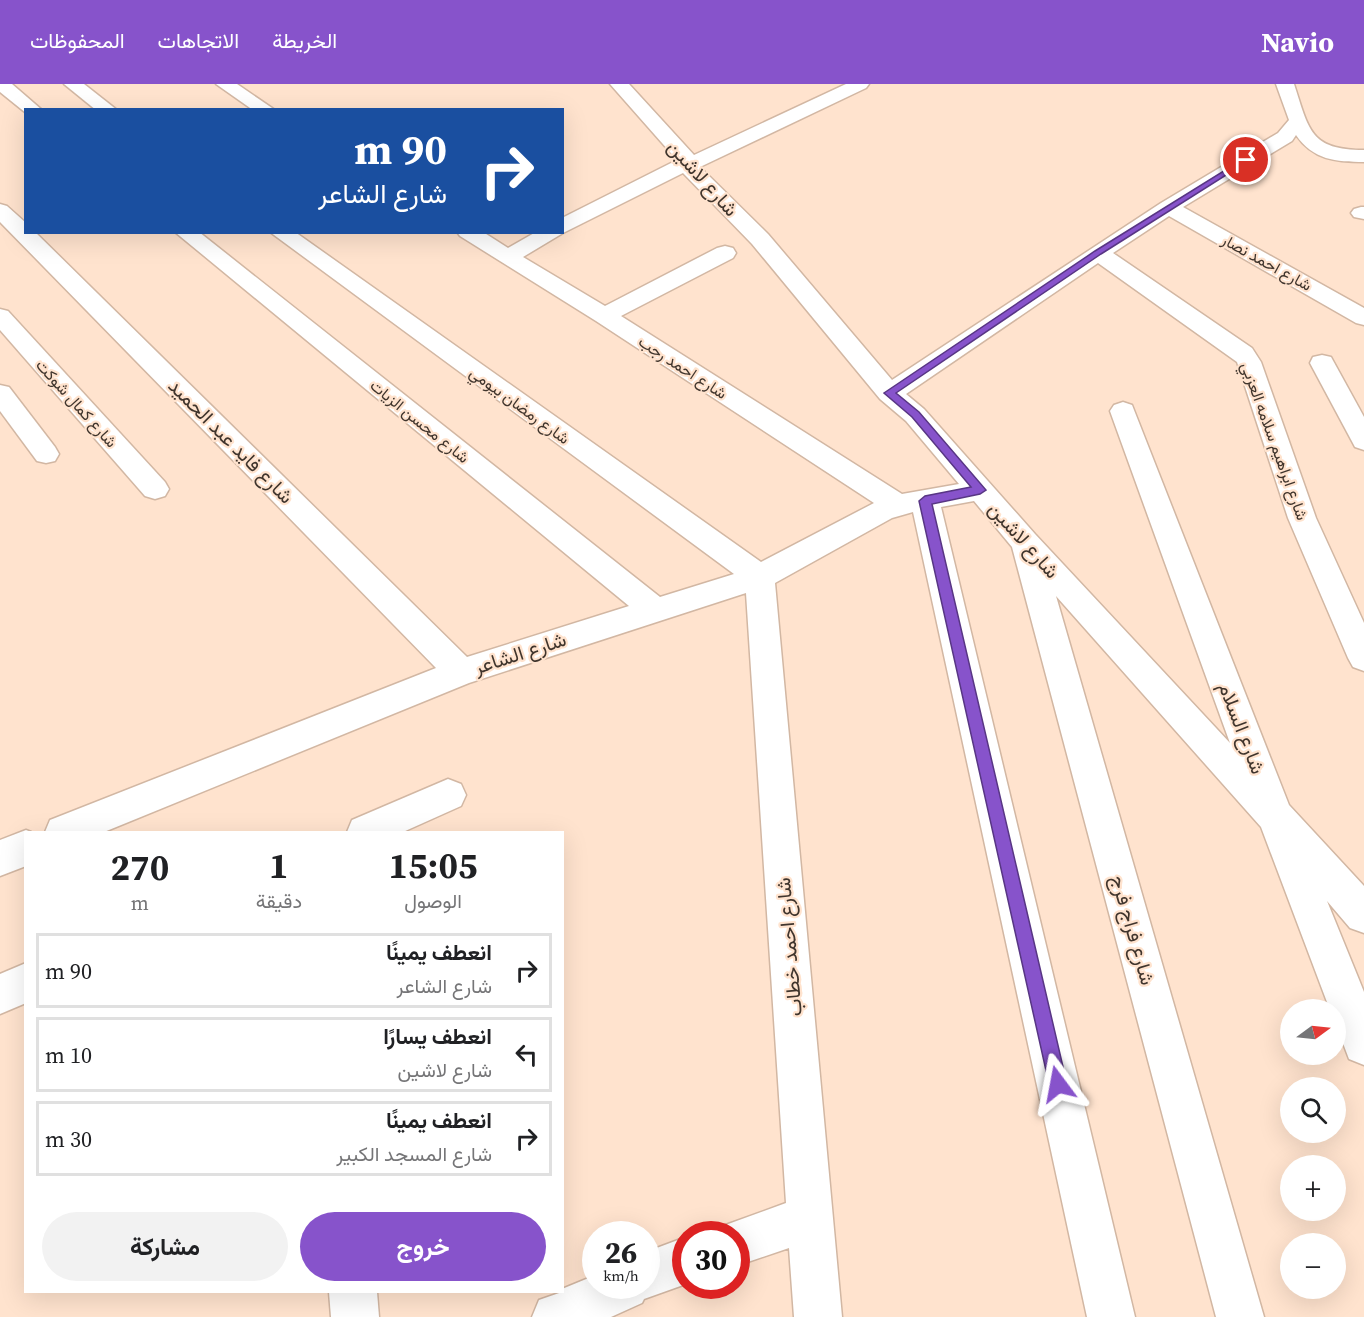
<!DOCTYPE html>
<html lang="ar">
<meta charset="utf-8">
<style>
:root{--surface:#fff;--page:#f2f2f2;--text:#202124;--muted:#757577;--line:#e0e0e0;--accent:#8753cb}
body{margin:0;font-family:"Source Serif 4",Vazirmatn,serif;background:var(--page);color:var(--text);direction:rtl;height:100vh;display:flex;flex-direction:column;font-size:22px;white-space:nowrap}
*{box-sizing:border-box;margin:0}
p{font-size:20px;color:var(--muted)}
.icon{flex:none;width:33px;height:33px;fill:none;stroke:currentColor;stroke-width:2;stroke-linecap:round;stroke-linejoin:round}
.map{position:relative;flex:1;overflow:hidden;direction:ltr}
.sheet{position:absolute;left:24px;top:747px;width:540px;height:462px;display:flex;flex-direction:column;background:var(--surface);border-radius:0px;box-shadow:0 6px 24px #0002;direction:rtl}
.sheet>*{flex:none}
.top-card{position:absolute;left:24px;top:24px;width:540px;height:126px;border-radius:0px;box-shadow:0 6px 24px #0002;direction:rtl;background:#1a4fa0;color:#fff;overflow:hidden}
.needle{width:39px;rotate:75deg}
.fabs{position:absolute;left:1280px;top:915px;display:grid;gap:12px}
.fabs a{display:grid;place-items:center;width:66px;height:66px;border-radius:50%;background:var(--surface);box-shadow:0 6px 24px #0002;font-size:30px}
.speed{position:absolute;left:582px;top:1137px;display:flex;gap:12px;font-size:30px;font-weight:700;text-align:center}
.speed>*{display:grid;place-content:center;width:78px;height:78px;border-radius:50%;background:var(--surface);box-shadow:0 6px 24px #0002;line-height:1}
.speed small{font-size:15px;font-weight:400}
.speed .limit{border:9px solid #d22;background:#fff;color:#111}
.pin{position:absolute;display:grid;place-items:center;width:51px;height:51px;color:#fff;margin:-26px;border:3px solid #fff;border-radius:50%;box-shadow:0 2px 6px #0007}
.me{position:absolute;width:66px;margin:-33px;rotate:347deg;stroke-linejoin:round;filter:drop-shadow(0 0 4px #0008)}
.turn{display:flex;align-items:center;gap:21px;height:126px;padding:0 18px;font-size:27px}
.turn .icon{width:78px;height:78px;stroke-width:2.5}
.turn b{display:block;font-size:42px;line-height:51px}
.eta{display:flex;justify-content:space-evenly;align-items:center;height:102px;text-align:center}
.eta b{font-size:36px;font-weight:700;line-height:42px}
.button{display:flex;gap:12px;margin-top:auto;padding:12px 18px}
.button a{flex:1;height:69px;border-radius:36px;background:var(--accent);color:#fff;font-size:24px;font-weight:700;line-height:69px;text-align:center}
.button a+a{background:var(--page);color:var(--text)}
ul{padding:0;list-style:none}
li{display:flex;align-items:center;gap:18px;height:75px;margin:0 12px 9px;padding:0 6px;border:3px solid var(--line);border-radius:0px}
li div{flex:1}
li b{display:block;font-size:22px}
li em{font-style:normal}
header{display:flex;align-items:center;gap:36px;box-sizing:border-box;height:84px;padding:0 30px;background:var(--accent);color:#fff}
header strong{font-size:28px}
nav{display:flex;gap:33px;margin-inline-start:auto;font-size:21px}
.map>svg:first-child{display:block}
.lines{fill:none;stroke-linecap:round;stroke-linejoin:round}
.minor-casing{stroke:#d2b7a3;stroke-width:3}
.minor{fill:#fff;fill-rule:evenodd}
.route{fill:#8753cb;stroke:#583684;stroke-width:1.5}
.labels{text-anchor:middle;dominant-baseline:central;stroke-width:4.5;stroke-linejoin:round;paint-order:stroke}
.far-street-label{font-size:16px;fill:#40352d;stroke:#ffe3ce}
.street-label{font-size:20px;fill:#40352d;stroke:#ffe3ce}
</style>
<header>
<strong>Navio</strong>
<nav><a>الخريطة</a><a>الاتجاهات</a><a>المحفوظات</a></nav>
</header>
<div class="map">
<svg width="1364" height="1233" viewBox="0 0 1364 1233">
<rect width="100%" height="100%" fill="#ffe3ce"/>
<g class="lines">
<g class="minor-casing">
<g id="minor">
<path d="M 0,0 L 12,0 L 42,26 L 26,26 L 26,29 L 0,8 Z"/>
<path d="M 64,0 L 84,0 L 117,26 L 96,26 Z"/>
<path d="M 216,0 L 237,0 L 275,26 L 253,26 Z"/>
<path d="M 610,0 L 629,0 L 694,71 L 846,0 L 869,0 L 866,4 L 700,83 L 768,150 L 892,296 L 1161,119 L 1278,49 L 1289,36 L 1276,0 L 1294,0 C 1309,46 1310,66 1364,66 L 1364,78 C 1336,78 1313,76 1296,51 L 1292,57 L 1183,123 L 1364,224 L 1364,241 L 1356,239 L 1169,132 L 1113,169 L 1252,264 L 1261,278 L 1316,434 L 1364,539 L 1364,587 L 1353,583 L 1348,574 L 1288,434 L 1237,278 L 1098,179 L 906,310 L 924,325 L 1035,450 L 1230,659 L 1110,327 L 1114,321 L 1123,318 L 1132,321 L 1289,721 L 1364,802 L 1364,849 L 1350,844 L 1327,817 L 1364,908 L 1364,981 L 1349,975 L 1335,938 L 1335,926 L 1330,926 L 1261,743 L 1056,512 L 1264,1233 L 1216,1233 L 1012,463 L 974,417 L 941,423 L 1135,1233 L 1087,1233 L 913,428 L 892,434 L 775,499 L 842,1233 L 794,1233 L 789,1164 L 736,1182 L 736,1150 L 716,1150 L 720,1143 L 786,1119 L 746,509 L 469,599 L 104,748 L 45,748 L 50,736 L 436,584 L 0,138 L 0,120 L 7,122 L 26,139 L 26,148 L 35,148 L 467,573 L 629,522 L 175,148 L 199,148 L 660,513 L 734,490 L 270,148 L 295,148 L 761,478 L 874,419 L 596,237 L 460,152 L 457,148 L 483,148 L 508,164 L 536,148 L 562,148 L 562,134 L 677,76 ZM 683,89 L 752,160 L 880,315 L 906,337 L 959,400 L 902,410 L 621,232 L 733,174 L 736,169 L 733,164 L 725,162 L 717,164 L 605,222 L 523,173 L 563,149 Z"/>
<path d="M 1361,123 L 1364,123 L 1364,135 L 1354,133 L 1351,129 L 1354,125 Z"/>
<path d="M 0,225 L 8,227 L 165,398 L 169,405 L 165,412 L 155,415 L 145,412 L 0,246 Z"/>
<path d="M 1322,271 L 1331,273 L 1364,333 L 1364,366 L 1355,363 L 1310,279 L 1313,273 Z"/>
<path d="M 0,301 L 9,303 L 55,363 L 59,370 L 55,377 L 46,379 L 37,377 L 0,327 Z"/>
<path d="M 448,695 L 461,700 L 466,711 L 461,722 L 403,748 L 347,748 L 352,736 Z"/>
<path d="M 26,746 L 31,748 L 26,748 L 26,782 L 0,792 L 0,756 Z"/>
<path d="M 26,879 L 26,919 L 0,930 L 0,890 Z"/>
<path d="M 686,1153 L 686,1200 L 644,1215 L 642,1219 L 611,1233 L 532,1233 L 539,1216 L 562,1208 L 562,1205 L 596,1191 L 596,1202 L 646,1202 L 646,1168 Z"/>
<path d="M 329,1208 L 377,1208 L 379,1233 L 331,1233 Z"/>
</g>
</g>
<use href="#minor" class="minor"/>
</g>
<path class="route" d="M 1243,75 L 1250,76 L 1101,170 L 896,309 L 919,328 L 986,406 L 980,410 L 932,420 L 1067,1000 L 1064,1006 L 1058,1009 L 1052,1006 L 1049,1000 L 919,417 L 925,412 L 971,403 L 912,333 L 884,309 L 1095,167 Z"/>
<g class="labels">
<g class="far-street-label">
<text transform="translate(1267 178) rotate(29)">شارع احمد نصار</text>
<text transform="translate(683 283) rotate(33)">شارع احمد رجب</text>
<text transform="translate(77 319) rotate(48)">شارع كمال شوكت</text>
<text transform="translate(520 321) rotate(36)">شارع رمضان بيومي</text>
<text transform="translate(420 337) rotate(39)">شارع محسن الزيات</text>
<text transform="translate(1275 357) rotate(70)">شارع ابراهيم سلامه العزبي</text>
</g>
<g class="street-label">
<text transform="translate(703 94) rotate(48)">شارع لاشين</text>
<text transform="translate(231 357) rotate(45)">شارع فايد عبد الحميد</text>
<text transform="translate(1024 456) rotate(48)">شارع لاشين</text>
<text transform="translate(520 569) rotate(-18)">شارع الشاعر</text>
<text transform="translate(1242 644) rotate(69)">شارع السلام</text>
<text transform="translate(1133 846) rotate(74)">شارع فراج فرج</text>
<text transform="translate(789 863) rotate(-95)">شارع احمد خطاب</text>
</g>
</g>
</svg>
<div class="fabs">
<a><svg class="needle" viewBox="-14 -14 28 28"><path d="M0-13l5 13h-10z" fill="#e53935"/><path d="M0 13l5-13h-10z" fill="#757577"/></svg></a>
<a><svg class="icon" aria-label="search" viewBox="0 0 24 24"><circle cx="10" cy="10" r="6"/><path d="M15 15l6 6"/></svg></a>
<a>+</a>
<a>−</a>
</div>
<div class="speed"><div>26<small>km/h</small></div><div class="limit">30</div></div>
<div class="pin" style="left:1246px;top:76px;background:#d93025"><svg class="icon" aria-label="arrive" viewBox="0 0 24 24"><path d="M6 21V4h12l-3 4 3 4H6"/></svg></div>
<svg class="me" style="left:1058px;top:1000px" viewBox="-20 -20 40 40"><path d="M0-17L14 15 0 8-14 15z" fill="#8753cb" stroke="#fff" stroke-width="4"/></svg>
<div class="top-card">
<div class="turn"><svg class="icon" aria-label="right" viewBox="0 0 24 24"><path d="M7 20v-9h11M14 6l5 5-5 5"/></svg><div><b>90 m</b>شارع الشاعر</div></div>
</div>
<section class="sheet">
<div class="eta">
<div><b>15:05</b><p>الوصول</p></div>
<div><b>1</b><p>دقيقة</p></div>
<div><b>270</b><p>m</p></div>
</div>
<ul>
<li><svg class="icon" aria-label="right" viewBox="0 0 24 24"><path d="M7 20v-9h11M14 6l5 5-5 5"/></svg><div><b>انعطف يمينًا</b><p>شارع الشاعر</p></div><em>90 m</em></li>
<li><svg class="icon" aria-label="left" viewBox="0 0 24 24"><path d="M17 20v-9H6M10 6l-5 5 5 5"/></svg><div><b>انعطف يسارًا</b><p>شارع لاشين</p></div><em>10 m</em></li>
<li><svg class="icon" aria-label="right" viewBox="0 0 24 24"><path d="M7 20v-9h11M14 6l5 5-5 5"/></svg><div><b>انعطف يمينًا</b><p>شارع المسجد الكبير</p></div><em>30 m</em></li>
</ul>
<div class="button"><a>خروج</a><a>مشاركة</a></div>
</section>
</div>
